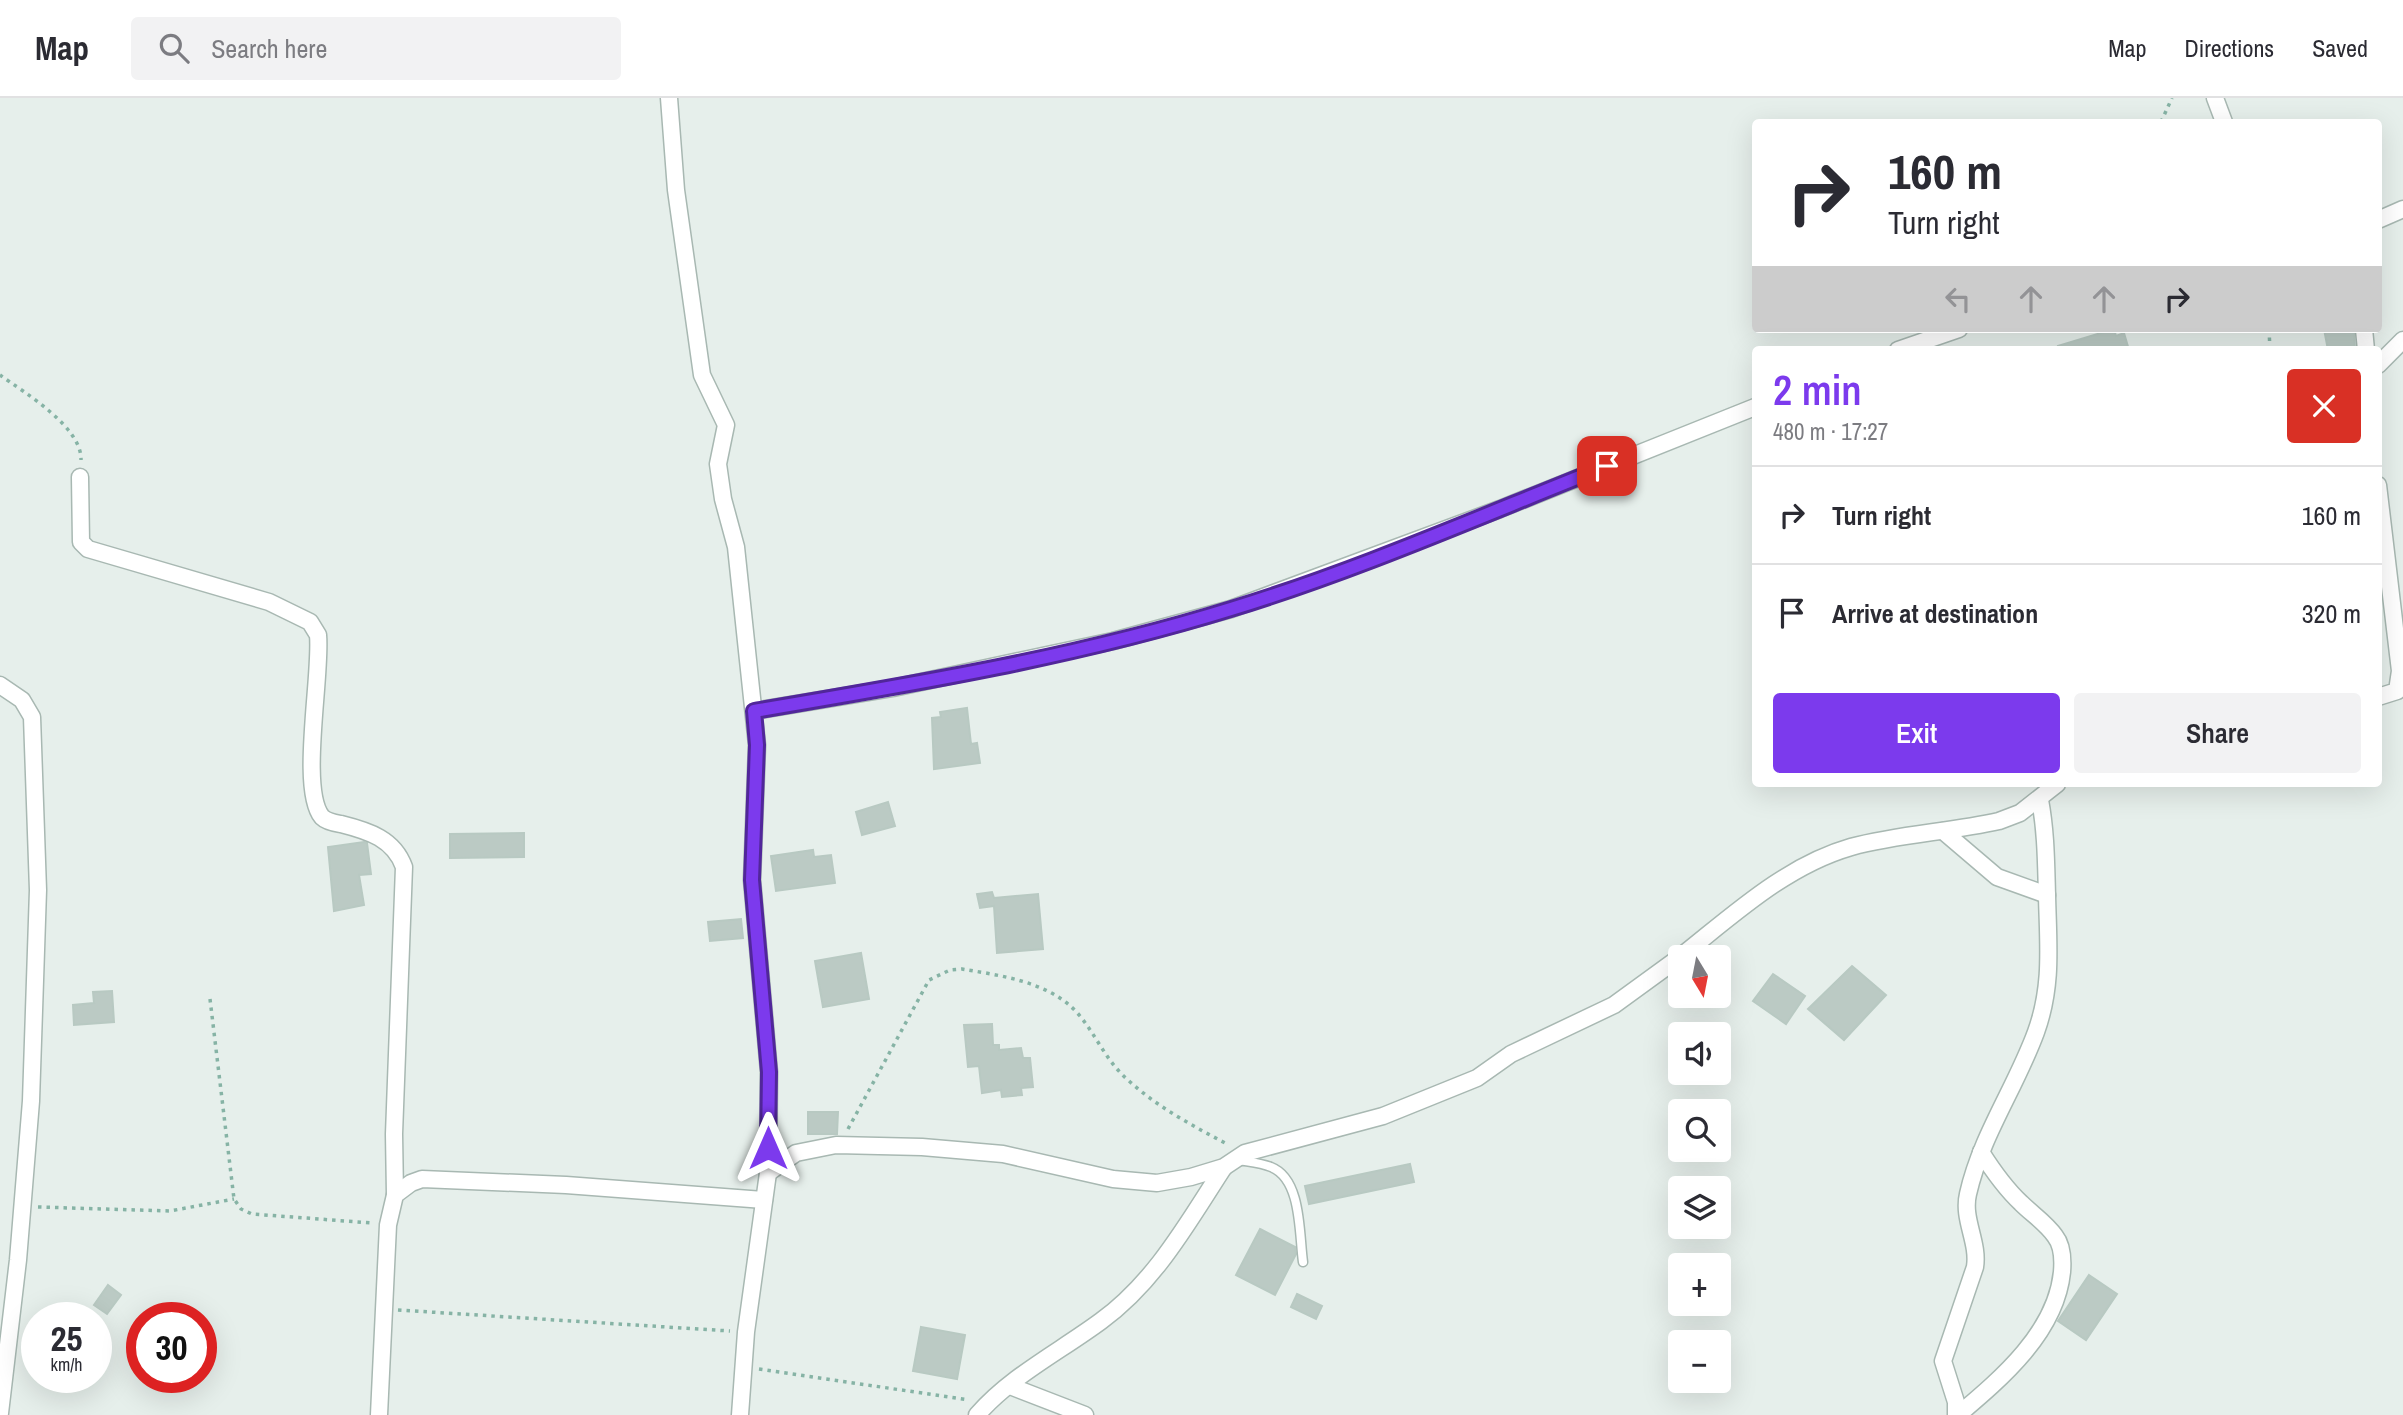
<!DOCTYPE html>
<meta charset="utf-8">
<style>
:root{--surface:#fff;--page:#f2f2f3;--text:#2b2b33;--muted:#7c7c81;--line:#e1e1e2;--accent:#7c3aed}
body{margin:0;font-family:"Archivo Narrow",sans-serif;background:var(--page);color:var(--text);height:100vh;display:flex;flex-direction:column;font-size:26px;white-space:nowrap}
*{box-sizing:border-box;margin:0}
p{font-size:23px;color:var(--muted)}
.icon{flex:none;width:38px;height:38px;fill:none;stroke:currentColor;stroke-width:2;stroke-linecap:round;stroke-linejoin:round}
.map{position:relative;flex:1;overflow:hidden}
.details{position:absolute;left:1752px;top:248px;width:630px;height:441px;display:flex;flex-direction:column;background:var(--surface);border-radius:7px;box-shadow:0 7px 28px #0002}
.details>*{flex:none}
.banner{position:absolute;left:1752px;top:21px;width:630px;height:214px;border-radius:7px;box-shadow:0 7px 28px #0002;background:#fff;color:var(--text);overflow:hidden}
.needle{width:46px;rotate:170deg}
.fabs{position:absolute;left:1668px;top:847px;display:grid;gap:14px}
.fabs a{display:grid;place-items:center;width:63px;height:63px;border-radius:7px;background:var(--surface);box-shadow:0 7px 28px #0002;font-size:35px}
.speed{position:absolute;left:21px;top:1204px;display:flex;gap:14px;font-size:35px;font-weight:700;text-align:center}
.speed>*{display:grid;place-content:center;width:91px;height:91px;border-radius:50%;background:var(--surface);box-shadow:0 7px 28px #0002;line-height:1}
.speed small{font-size:18px;font-weight:400}
.speed .limit{border:10px solid #d22;background:#fff;color:#111}
.pin{position:absolute;display:grid;place-items:center;width:60px;height:60px;color:#fff;margin:-30px;border-radius:14px;box-shadow:0 4px 10px #0006}
.me{position:absolute;width:77px;margin:-38px;rotate:0deg;stroke-linejoin:round;filter:drop-shadow(0 0 5px #0008)}
.turn{display:flex;align-items:center;gap:24px;height:147px;padding:0 21px;font-size:32px}
.turn .icon{width:91px;height:91px;stroke-width:2.5}
.turn b{display:block;font-size:49px;line-height:60px}
.lanes{display:flex;align-items:center;height:66px;padding:0 21px;background:#0003;justify-content:center;gap:35px;direction:ltr}
.lanes .off{opacity:.35}
.round{display:grid;place-items:center;flex:none;width:74px;height:74px;border-radius:7px;background:var(--page)}
.summary{display:flex;align-items:center;justify-content:space-between;height:119px;padding:0 21px}
h1{font-size:42px;font-weight:600;line-height:52px;color:var(--accent)}
.button{display:flex;gap:14px;margin-top:auto;padding:14px 21px}
.button a{flex:1;height:80px;border-radius:7px;background:var(--accent);color:#fff;font-size:28px;font-weight:600;line-height:80px;text-align:center}
.button a+a{background:var(--page);color:var(--text)}
ul{padding:0;list-style:none}
li{display:flex;align-items:center;gap:21px;height:98px;padding:0 21px;border-top:2px solid var(--line)}
li div{flex:1}
li b{display:block;font-size:26px}
li em{font-style:normal}
header{display:flex;align-items:center;gap:42px;box-sizing:border-box;height:98px;padding:0 35px;background:var(--surface);border-bottom:2px solid var(--line)}
header strong{font-size:33px}
nav{display:flex;gap:38px;margin-inline-start:auto;font-size:24px}
.search{width:490px;height:63px;background:var(--page);display:flex;align-items:center;gap:18px;box-sizing:border-box;padding:0 24px;border-radius:7px;color:var(--muted);font-size:26px}
.map>svg:first-child{display:block}
.building{fill:#bbcac4;stroke:#b8c9c2;stroke-width:2}
.lines{fill:none;stroke-linecap:round;stroke-linejoin:round}
.lane-casing{stroke:#a8b8b2;stroke-width:11}
.street-casing{stroke:#a8b8b2;stroke-width:19}
.path{stroke:#86b3a5;stroke-width:3.5;stroke-dasharray:3.5 5;stroke-linecap:butt}
.lane{stroke:#fff;stroke-width:8}
.street{stroke:#fff;stroke-width:16}
.route-casing{stroke:#51269a;stroke-width:18}
.route{stroke:#7c3aed;stroke-width:12}
</style>
<header>
<strong>Map</strong>
<div class="search"><svg class="icon" aria-label="search" viewBox="0 0 24 24"><circle cx="10" cy="10" r="6"/><path d="M15 15l6 6"/></svg>Search here</div>
<nav><a>Map</a><a>Directions</a><a>Saved</a></nav>
</header>
<div class="map">
<svg width="2403" height="1317" viewBox="0 0 2403 1317">
<rect width="100%" height="100%" fill="#e6efeb"/>
<g class="building">
<path d="M 2114,231 L 2116,238 L 2124,235 L 2129,252 L 2059,252 L 2058,248 Z"/>
<path d="M 2324,231 L 2354,231 L 2355,252 L 2328,252 Z"/>
<path d="M 967,610 L 971,646 L 977,645 L 980,665 L 934,671 L 932,620 L 941,619 L 940,614 Z"/>
<path d="M 888,704 L 895,728 L 862,737 L 856,714 Z"/>
<path d="M 524,735 L 524,759 L 450,760 L 450,736 Z"/>
<path d="M 364,744 L 367,745 L 371,776 L 359,777 L 364,807 L 334,813 L 328,749 Z"/>
<path d="M 813,752 L 814,759 L 831,757 L 835,785 L 776,793 L 771,758 Z"/>
<path d="M 992,794 L 994,800 L 1038,796 L 1043,851 L 997,855 L 994,808 L 980,810 L 977,796 Z"/>
<path d="M 741,821 L 743,840 L 710,843 L 708,824 Z"/>
<path d="M 861,855 L 869,901 L 823,909 L 815,863 Z"/>
<path d="M 1852,868 L 1886,897 L 1844,942 L 1808,911 Z"/>
<path d="M 1773,876 L 1805,898 L 1786,926 L 1753,903 Z"/>
<path d="M 112,893 L 114,924 L 74,927 L 73,907 L 94,905 L 93,894 Z"/>
<path d="M 992,926 L 993,947 L 999,947 L 999,952 L 1021,950 L 1023,960 L 1030,960 L 1033,989 L 1021,990 L 1022,997 L 1002,999 L 1001,992 L 982,995 L 979,968 L 968,969 L 964,927 Z"/>
<path d="M 808,1014 L 838,1014 L 837,1036 L 808,1036 Z"/>
<path d="M 1410,1066 L 1414,1084 L 1309,1106 L 1305,1088 Z"/>
<path d="M 1260,1131 L 1295,1149 L 1296,1156 L 1275,1197 L 1236,1177 Z"/>
<path d="M 2089,1177 L 2117,1196 L 2086,1242 L 2058,1223 Z"/>
<path d="M 108,1187 L 121,1197 L 107,1216 L 94,1207 Z"/>
<path d="M 1297,1196 L 1322,1208 L 1316,1221 L 1291,1209 Z"/>
<path d="M 921,1229 L 965,1237 L 957,1281 L 913,1273 Z"/>
</g>
<g class="lines">
<g class="lane-casing">
<path id="lane" d="M 1238,1062 C 1249,1064 1261,1065 1271,1069 C 1302,1081 1299,1136 1303,1164"/>
</g>
<g class="street-casing">
<g id="street">
<path d="M 669,0 L 676,92 L 702,277 L 726,327 L 718,366 L 723,401 L 736,449 L 757,647 L 752,782 L 769,974 L 768,1075 L 746,1234 L 740,1317"/>
<path d="M 2215,0 L 2224,24"/>
<path d="M 2378,122 L 2403,111"/>
<path d="M 2364,231 L 2366,252"/>
<path d="M 1898,252 L 1959,231"/>
<path d="M 2378,267 L 2403,242"/>
<path d="M 80,379 L 81,444 L 88,451 L 269,504 L 310,524 L 318,537 C 322,576 299,691 322,719 C 327,724 335,725 341,726 C 369,733 394,741 404,769 L 394,1036 L 395,1097"/>
<path d="M 2378,387 L 2400,573 L 2397,593 L 2378,599"/>
<path d="M 0,587 L 22,602 L 32,619 L 38,792 L 31,1003 L 18,1162 L 0,1315"/>
<path d="M 754,613 L 893,590 L 1113,543 L 1231,511 L 1500,411 L 1755,309"/>
<path d="M 1943,733 L 1997,779 L 2047,797"/>
<path d="M 1680,859 C 1732,818 1785,768 1851,749 C 1899,736 1950,734 1999,723 L 2020,715 L 2057,686"/>
<path d="M 768,1075 L 796,1055 L 836,1047 L 922,1049 L 1003,1056 L 1113,1081 L 1157,1085 L 1191,1079 L 1224,1069 L 1245,1055 L 1383,1018 L 1477,980 L 1511,956 L 1614,907 L 1680,859"/>
<path d="M 1010,1288 L 1085,1317"/>
<path d="M 379,1317 L 388,1127 L 395,1097 L 411,1085 L 422,1081 L 566,1087 L 764,1102"/>
<path d="M 977,1317 C 1011,1278 1059,1254 1101,1223 C 1156,1183 1188,1124 1224,1069"/>
<path d="M 1956,1317 L 1956,1304 L 1943,1263 L 1975,1169 C 1979,1144 1962,1121 1968,1096 C 1981,1038 2016,989 2036,934 C 2053,887 2048,846 2047,797 C 2046,764 2046,734 2040,702"/>
<path d="M 1958,1317 C 2002,1280 2056,1234 2062,1174 C 2063,1162 2063,1148 2055,1138 C 2046,1125 2032,1116 2021,1105 C 2005,1090 1993,1073 1981,1054"/>
</g>
</g>
<g class="path">
<path d="M 2161,24 L 2172,0"/>
<path d="M 2269,231 L 2270,252"/>
<path d="M 0,277 C 25,295 82,329 81,362"/>
<path d="M 210,901 L 234,1101 L 241,1111 L 252,1116 L 372,1125"/>
<path d="M 848,1031 L 929,882 L 950,872 L 962,871 C 1003,878 1052,884 1080,918 C 1097,939 1107,964 1128,982 C 1157,1009 1193,1028 1227,1046"/>
<path d="M 38,1109 L 170,1113 L 234,1101"/>
<path d="M 398,1212 L 730,1233"/>
<path d="M 759,1271 L 969,1302"/>
</g>
<use href="#lane" class="lane"/>
<use href="#street" class="street"/>
</g>
<g class="lines">
<g class="route-casing">
<path id="route" d="M 768,1050 L 769,974 L 752,782 L 757,647 L 754,613 C 914,586 1076,559 1231,511 C 1359,472 1483,417 1607,368"/>
</g>
<use href="#route" class="route"/>
</g>
</svg>
<div class="fabs">
<a><svg class="needle" viewBox="-14 -14 28 28"><path d="M0-13l5 13h-10z" fill="#e53935"/><path d="M0 13l5-13h-10z" fill="#7c7c81"/></svg></a>
<a><svg class="icon" aria-label="sound" viewBox="0 0 24 24"><path d="M4 9h4l5-4v14l-5-4H4zM17 9q2 3 0 6"/></svg></a>
<a><svg class="icon" aria-label="search" viewBox="0 0 24 24"><circle cx="10" cy="10" r="6"/><path d="M15 15l6 6"/></svg></a>
<a><svg class="icon" aria-label="layers" viewBox="0 0 24 24"><path d="M12 4l9 5-9 5-9-5zM3 14l9 5 9-5"/></svg></a>
<a>+</a>
<a>−</a>
</div>
<div class="speed"><div>25<small>km/h</small></div><div class="limit">30</div></div>
<div class="pin" style="left:1607px;top:368px;background:#d93025"><svg class="icon" aria-label="arrive" viewBox="0 0 24 24"><path d="M6 21V4h12l-3 4 3 4H6"/></svg></div>
<svg class="me" style="left:768px;top:1050px" viewBox="-20 -20 40 40"><path d="M0-17L14 15 0 8-14 15z" fill="#7c3aed" stroke="#fff" stroke-width="4"/></svg>
<div class="banner">
<div class="turn"><svg class="icon" aria-label="right" viewBox="0 0 24 24"><path d="M7 20v-9h11M14 6l5 5-5 5"/></svg><div><b>160 m</b>Turn right</div></div>
<div class="lanes"><svg class="icon off" aria-label="left" viewBox="0 0 24 24"><path d="M17 20v-9H6M10 6l-5 5 5 5"/></svg><svg class="icon off" aria-label="ahead" viewBox="0 0 24 24"><path d="M12 20V5M6 11l6-6 6 6"/></svg><svg class="icon off" aria-label="ahead" viewBox="0 0 24 24"><path d="M12 20V5M6 11l6-6 6 6"/></svg><svg class="icon" aria-label="right" viewBox="0 0 24 24"><path d="M7 20v-9h11M14 6l5 5-5 5"/></svg></div>
</div>
<section class="details">
<div class="summary"><div><h1>2 min</h1><p>480 m · 17:27</p></div><a class="round" style="background:#d93025;color:#fff"><svg class="icon" aria-label="close" viewBox="0 0 24 24"><path d="M6 6l12 12M18 6L6 18"/></svg></a></div>
<ul>
<li><svg class="icon" aria-label="right" viewBox="0 0 24 24"><path d="M7 20v-9h11M14 6l5 5-5 5"/></svg><div><b>Turn right</b></div><em>160 m</em></li>
<li><svg class="icon" aria-label="arrive" viewBox="0 0 24 24"><path d="M6 21V4h12l-3 4 3 4H6"/></svg><div><b>Arrive at destination</b></div><em>320 m</em></li>
</ul>
<div class="button"><a>Exit</a><a>Share</a></div>
</section>
</div>
